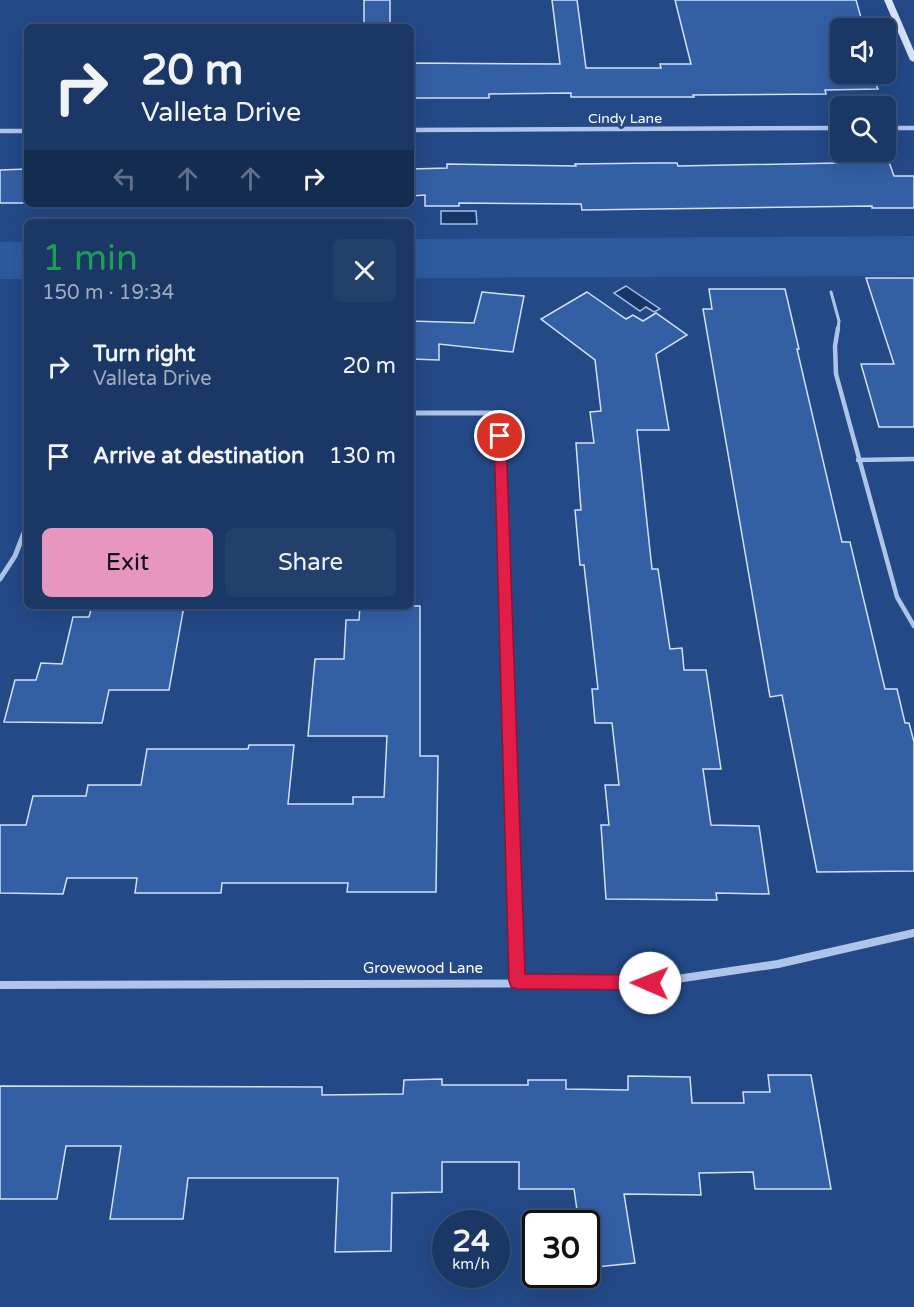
<!DOCTYPE html>
<meta charset="utf-8">
<style>
:root{--surface:#1a3765;--page:#233f6b;--text:#f1f3f6;--muted:#9facbf;--line:#385179;--accent:#e797bd}
body{margin:0;font-family:"Varela Round",sans-serif;background:var(--page);color:var(--text);height:100vh;display:flex;flex-direction:column;font-size:22px;white-space:nowrap}
*{box-sizing:border-box;margin:0}
p{font-size:20px;color:var(--muted)}
.icon{flex:none;width:33px;height:33px;fill:none;stroke:currentColor;stroke-width:2;stroke-linecap:round;stroke-linejoin:round}
.map{position:relative;flex:1;overflow:hidden}
.drawer{position:absolute;left:24px;top:219px;width:390px;height:390px;display:flex;flex-direction:column;background:var(--surface);border-radius:9px;box-shadow:0 6px 24px #0002,0 0 0 2px var(--line)}
.drawer>*{flex:none}
.banner{position:absolute;left:24px;top:24px;width:390px;height:183px;border-radius:9px;box-shadow:0 6px 24px #0002,0 0 0 2px var(--line);background:#1a3765;color:var(--text);overflow:hidden}
.fabs{position:absolute;left:830px;top:18px;display:grid;gap:12px}
.fabs a{display:grid;place-items:center;width:66px;height:66px;border-radius:9px;background:var(--surface);box-shadow:0 6px 24px #0002,0 0 0 2px var(--line);font-size:30px}
.speed{position:absolute;left:432px;top:1210px;display:flex;gap:12px;font-size:30px;font-weight:700;text-align:center}
.speed>*{display:grid;place-content:center;width:78px;height:78px;border-radius:50%;background:var(--surface);box-shadow:0 6px 24px #0002,0 0 0 2px var(--line);line-height:1}
.speed small{font-size:15px;font-weight:400}
.speed .limit{border:3px solid #111;border-radius:9px;background:#fff;color:#111}
.pin{position:absolute;display:grid;place-items:center;width:51px;height:51px;color:#fff;margin:-26px;border:3px solid #fff;border-radius:50%;box-shadow:0 2px 6px #0007}
.me{position:absolute;width:66px;margin:-33px;rotate:271deg;stroke-linejoin:round;filter:drop-shadow(0 0 4px #0008)}
.turn{display:flex;align-items:center;gap:21px;height:126px;padding:0 18px;font-size:27px}
.turn .icon{width:78px;height:78px;stroke-width:2.5}
.turn b{display:block;font-size:42px;line-height:51px}
.lanes{display:flex;align-items:center;height:57px;padding:0 18px;background:#0003;justify-content:center;gap:30px;direction:ltr}
.lanes .off{opacity:.35}
.round{display:grid;place-items:center;flex:none;width:63px;height:63px;border-radius:9px;background:var(--page)}
.headline{display:flex;align-items:center;justify-content:space-between;height:102px;padding:0 18px}
h1{font-size:36px;font-weight:600;line-height:45px;color:#1e9e55}
.cta{display:flex;gap:12px;margin-top:auto;padding:12px 18px}
.cta a{flex:1;height:69px;border-radius:9px;background:var(--accent);color:#111;font-size:24px;font-weight:600;line-height:69px;text-align:center}
.cta a+a{background:var(--page);color:var(--text)}
ul{padding:0;list-style:none}
li{display:flex;align-items:center;gap:18px;height:90px;padding:0 18px}
li div{flex:1}
li b{display:block;font-size:22px}
li em{font-style:normal}
.map>svg:first-child{display:block}
.green{fill:#2d5a9f}
.water{fill:#183567;stroke:#a2bfea;stroke-width:1.5}
.building{fill:#335fa4;stroke:#d2e1f7;stroke-width:1.5}
.lines{fill:none;stroke-linecap:round;stroke-linejoin:round}
.service-far1{stroke:#aec5e9;stroke-width:3}
.service{stroke:#aec5e9;stroke-width:4.5}
.minor-far2{stroke:#aec5e9;stroke-width:4.5}
.minor-far1{stroke:#aec5e9;stroke-width:5}
.minor{stroke:#aec5e9;stroke-width:8}
.secondary{fill:#d9e4f8;fill-rule:evenodd}
.route{fill:#e11d48;stroke:#92132f;stroke-width:1.5}
.labels{text-anchor:middle;dominant-baseline:central;stroke-width:6;stroke-linejoin:round;paint-order:stroke}
.far-street-label{font-size:14px;fill:#fff;stroke:#234987}
.street-label{font-size:15px;fill:#fff;stroke:#234987}
</style>
<div class="map">
<svg width="914" height="1307" viewBox="0 0 914 1307">
<rect width="100%" height="100%" fill="#234987"/>
<g class="green">
<path d="M 914,236 L 914,276 L 411,278 L 411,239 Z"/>
<rect x="0" y="242" width="27" height="37"/>
</g>
<g class="water">
<path d="M 441,211 L 476,211 L 477,224 L 441,224 Z"/>
<path d="M 626,286 L 660,309 L 654,312 L 646,307 L 640,311 L 614,293 Z"/>
</g>
<g class="building">
<rect x="364" y="0" width="26" height="27"/>
<path d="M 552,0 L 577,0 L 586,68 L 661,68 L 660,64 L 691,64 L 675,0 L 856,0 L 864,28 L 840,28 L 840,74 L 871,74 L 878,89 L 825,90 L 826,94 L 693,95 L 694,97 L 571,97 L 571,93 L 489,94 L 489,98 L 411,98 L 411,63 L 560,64 Z"/>
<path d="M 889,162 L 894,176 L 914,176 L 914,208 L 872,208 L 872,206 L 582,210 L 581,204 L 459,203 L 459,206 L 425,206 L 425,195 L 411,196 L 411,169 L 447,168 L 447,164 L 576,166 L 575,164 L 655,163 L 677,163 L 678,166 Z"/>
<path d="M 27,169 L 27,203 L 0,203 L 0,170 Z"/>
<path d="M 866,278 L 914,278 L 914,427 L 879,427 L 861,364 L 894,364 Z"/>
<path d="M 709,289 L 785,289 L 799,349 L 797,349 L 842,542 L 850,542 L 885,689 L 897,689 L 905,723 L 909,723 L 914,742 L 914,871 L 817,872 L 782,695 L 770,697 L 703,309 L 712,309 Z"/>
<path d="M 482,292 L 524,296 L 513,352 L 439,344 L 439,360 L 411,359 L 411,321 L 474,323 Z"/>
<path d="M 587,292 L 626,319 L 633,315 L 643,321 L 656,313 L 687,335 L 656,354 L 669,430 L 637,430 L 652,569 L 658,569 L 670,649 L 682,648 L 684,670 L 706,670 L 721,769 L 703,769 L 711,825 L 759,826 L 769,894 L 716,893 L 717,900 L 606,899 L 601,825 L 609,825 L 605,785 L 619,785 L 612,723 L 595,723 L 592,689 L 598,689 L 584,565 L 580,565 L 575,510 L 581,510 L 576,443 L 594,443 L 590,412 L 601,411 L 595,360 L 541,319 Z"/>
<path d="M 92,606 L 184,606 L 169,690 L 109,690 L 102,723 L 4,722 L 15,680 L 36,680 L 41,663 L 62,664 L 73,617 L 89,617 Z"/>
<path d="M 360,606 L 420,606 L 420,756 L 438,756 L 436,892 L 347,892 L 348,883 L 222,883 L 221,893 L 135,893 L 137,878 L 67,878 L 63,894 L 0,893 L 0,825 L 26,825 L 33,796 L 86,796 L 88,785 L 141,785 L 147,749 L 248,749 L 249,745 L 294,745 L 288,804 L 353,804 L 353,797 L 384,797 L 387,736 L 308,736 L 315,659 L 344,659 L 346,620 L 359,620 Z"/>
<path d="M 768,1075 L 811,1075 L 831,1189 L 755,1189 L 753,1172 L 699,1173 L 701,1195 L 624,1194 L 635,1263 L 586,1268 L 586,1224 L 579,1224 L 574,1189 L 519,1189 L 519,1162 L 442,1162 L 442,1192 L 392,1193 L 391,1251 L 335,1252 L 338,1178 L 188,1178 L 183,1219 L 110,1219 L 121,1146 L 66,1146 L 57,1199 L 0,1199 L 0,1086 L 322,1087 L 322,1095 L 403,1094 L 404,1080 L 442,1079 L 442,1085 L 528,1085 L 528,1080 L 566,1080 L 566,1089 L 628,1090 L 628,1076 L 690,1077 L 692,1103 L 744,1103 L 743,1092 L 770,1092 Z"/>
</g>
<g class="lines">
<path class="service-far1" d="M 831,292 L 839,321 L 838,329"/>
<g class="service">
<path d="M 838,328 L 835,346 L 836,374 L 897,597 L 914,626"/>
<path d="M 858,460 L 914,459"/>
</g>
<g class="minor-far2">
<path d="M 885,128 L 914,128"/>
<path d="M 411,130 L 840,128"/>
<path d="M 0,131 L 27,131"/>
</g>
<g class="minor-far1">
<path d="M 411,413 L 499,413 L 510,755"/>
<path d="M 0,579 L 15,556 L 27,525"/>
</g>
<g class="minor">
<path d="M 510,754 L 517,981"/>
<path d="M 0,985 L 650,983 L 778,964 L 914,933"/>
</g>
<path class="secondary" d="M 884,0 L 892,0 L 914,51 L 914,62 L 910,60 Z"/>
</g>
<path class="route" d="M 500,432 L 506,436 L 525,974 L 650,975 L 656,977 L 658,983 L 656,988 L 650,990 L 517,989 L 511,987 L 509,981 L 494,436 Z"/>
<g class="labels">
<g class="far-street-label">
<text x="625" y="118">Cindy Lane</text>
</g>
<g class="street-label">
<text x="423" y="968">Grovewood Lane</text>
</g>
</g>
</svg>
<div class="fabs">
<a><svg class="icon" aria-label="sound" viewBox="0 0 24 24"><path d="M4 9h4l5-4v14l-5-4H4zM17 9q2 3 0 6"/></svg></a>
<a><svg class="icon" aria-label="search" viewBox="0 0 24 24"><circle cx="10" cy="10" r="6"/><path d="M15 15l6 6"/></svg></a>
</div>
<div class="speed"><div>24<small>km/h</small></div><div class="limit">30</div></div>
<div class="pin" style="left:500px;top:436px;background:#d93025"><svg class="icon" aria-label="arrive" viewBox="0 0 24 24"><path d="M6 21V4h12l-3 4 3 4H6"/></svg></div>
<svg class="me" style="left:650px;top:983px" viewBox="-20 -20 40 40"><circle r="19" fill="#fff"/><path d="M0-13L10 11 0 6-10 11z" fill="#e11d48"/></svg>
<div class="banner">
<div class="turn"><svg class="icon" aria-label="right" viewBox="0 0 24 24"><path d="M7 20v-9h11M14 6l5 5-5 5"/></svg><div><b>20 m</b>Valleta Drive</div></div>
<div class="lanes"><svg class="icon off" aria-label="left" viewBox="0 0 24 24"><path d="M17 20v-9H6M10 6l-5 5 5 5"/></svg><svg class="icon off" aria-label="ahead" viewBox="0 0 24 24"><path d="M12 20V5M6 11l6-6 6 6"/></svg><svg class="icon off" aria-label="ahead" viewBox="0 0 24 24"><path d="M12 20V5M6 11l6-6 6 6"/></svg><svg class="icon" aria-label="right" viewBox="0 0 24 24"><path d="M7 20v-9h11M14 6l5 5-5 5"/></svg></div>
</div>
<section class="drawer">
<div class="headline"><div><h1>1 min</h1><p>150 m · 19:34</p></div><a class="round"><svg class="icon" aria-label="close" viewBox="0 0 24 24"><path d="M6 6l12 12M18 6L6 18"/></svg></a></div>
<ul>
<li><svg class="icon" aria-label="right" viewBox="0 0 24 24"><path d="M7 20v-9h11M14 6l5 5-5 5"/></svg><div><b>Turn right</b><p>Valleta Drive</p></div><em>20 m</em></li>
<li><svg class="icon" aria-label="arrive" viewBox="0 0 24 24"><path d="M6 21V4h12l-3 4 3 4H6"/></svg><div><b>Arrive at destination</b></div><em>130 m</em></li>
</ul>
<div class="cta"><a>Exit</a><a>Share</a></div>
</section>
</div>
